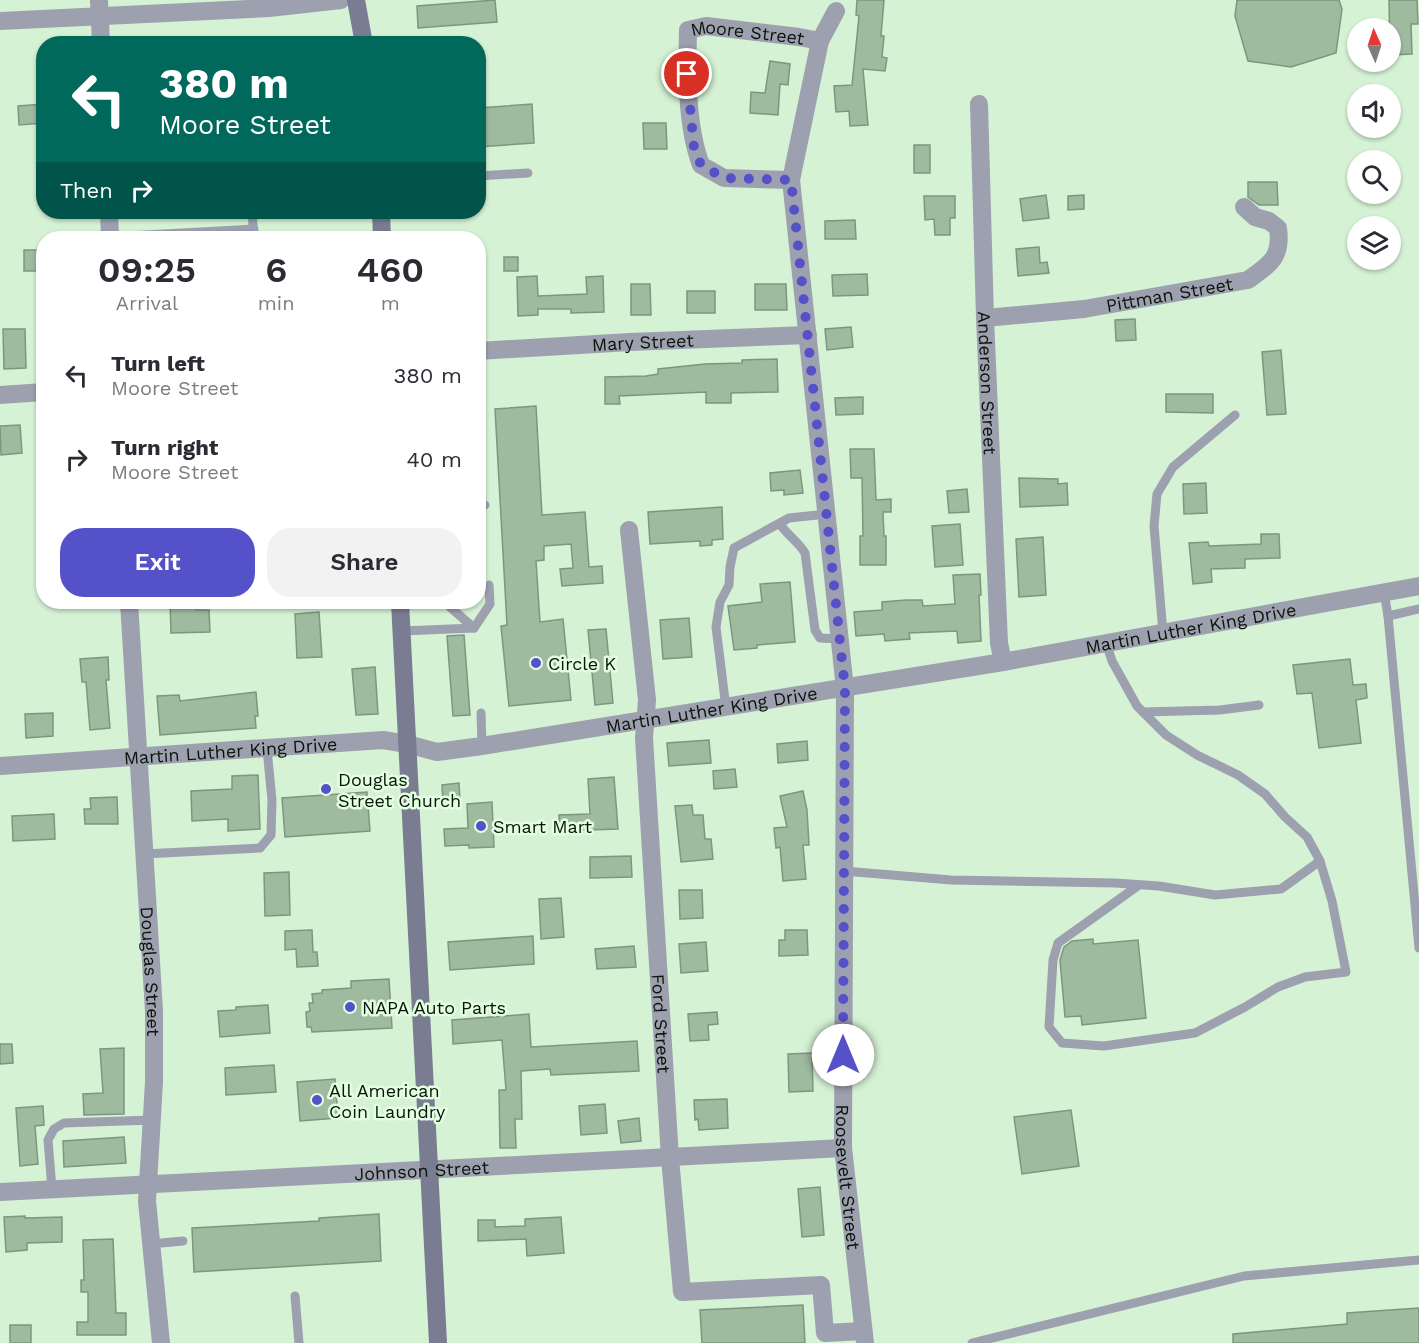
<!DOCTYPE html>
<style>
:root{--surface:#fff;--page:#f2f2f3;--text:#2b2b33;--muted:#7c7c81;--accent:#5451c9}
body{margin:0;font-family:"Work Sans",sans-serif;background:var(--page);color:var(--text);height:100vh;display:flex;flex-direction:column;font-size:22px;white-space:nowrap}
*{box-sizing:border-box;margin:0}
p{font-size:20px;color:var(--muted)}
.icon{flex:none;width:33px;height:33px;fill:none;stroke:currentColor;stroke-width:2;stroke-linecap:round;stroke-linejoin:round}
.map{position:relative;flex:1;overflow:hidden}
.sheet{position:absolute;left:36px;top:231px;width:450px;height:378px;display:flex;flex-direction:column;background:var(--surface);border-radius:24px;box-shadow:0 2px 4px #0004}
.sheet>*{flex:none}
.banner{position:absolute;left:36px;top:36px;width:450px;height:183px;border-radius:24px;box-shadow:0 2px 4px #0004;background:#00695c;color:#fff;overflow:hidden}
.needle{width:39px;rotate:357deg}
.controls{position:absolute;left:1347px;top:18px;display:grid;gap:12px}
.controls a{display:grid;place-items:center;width:54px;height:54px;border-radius:50%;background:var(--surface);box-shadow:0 2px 4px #0004;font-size:30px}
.pin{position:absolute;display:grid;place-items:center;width:51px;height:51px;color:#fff;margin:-26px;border:3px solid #fff;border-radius:50%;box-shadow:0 2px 6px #0007}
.me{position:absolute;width:66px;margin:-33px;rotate:0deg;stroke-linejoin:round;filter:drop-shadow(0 0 4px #0008)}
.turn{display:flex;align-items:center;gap:21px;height:126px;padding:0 24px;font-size:27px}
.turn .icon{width:78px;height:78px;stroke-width:2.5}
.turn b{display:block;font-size:42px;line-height:51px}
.then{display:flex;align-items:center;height:57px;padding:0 24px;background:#0003;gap:12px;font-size:22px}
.eta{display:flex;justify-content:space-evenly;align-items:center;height:102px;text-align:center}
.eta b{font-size:36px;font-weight:600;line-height:42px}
.cta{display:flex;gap:12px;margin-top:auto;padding:12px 24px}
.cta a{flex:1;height:69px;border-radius:24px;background:var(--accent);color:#fff;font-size:24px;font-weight:600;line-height:69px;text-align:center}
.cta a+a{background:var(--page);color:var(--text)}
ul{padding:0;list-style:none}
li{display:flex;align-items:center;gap:18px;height:84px;padding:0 24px}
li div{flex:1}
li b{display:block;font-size:22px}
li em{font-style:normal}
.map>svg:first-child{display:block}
.building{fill:#9eba9f;stroke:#7c977d;stroke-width:1.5}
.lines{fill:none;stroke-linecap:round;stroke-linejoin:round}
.service{stroke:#9da0af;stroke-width:9}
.minor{stroke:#9da0af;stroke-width:18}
.tertiary{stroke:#9da0af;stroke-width:18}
.secondary{stroke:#7a7d92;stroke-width:18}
.route{stroke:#5451c9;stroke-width:10;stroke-dasharray:0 18}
.poi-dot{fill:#5451c9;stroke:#e2ffe2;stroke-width:2}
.labels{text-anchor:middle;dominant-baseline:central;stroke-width:5;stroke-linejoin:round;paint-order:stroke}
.street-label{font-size:18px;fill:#0a140a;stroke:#e2ffe2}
.poi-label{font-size:18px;fill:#0a140a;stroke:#e2ffe2;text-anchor:start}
</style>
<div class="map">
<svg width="1419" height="1343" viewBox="0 0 1419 1343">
<rect width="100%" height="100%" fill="#d5f2d5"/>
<g class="building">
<path d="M 495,0 L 497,22 L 418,28 L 417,6 Z"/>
<path d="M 857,0 L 884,0 L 881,36 L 884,36 L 882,57 L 887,58 L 885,71 L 863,69 L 868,125 L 850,126 L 849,111 L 836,112 L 834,86 L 852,85 L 859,16 L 856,15 Z"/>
<path d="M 1237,0 L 1339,0 L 1342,9 L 1336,53 L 1291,67 L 1248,61 L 1235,16 Z"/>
<path d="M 1389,0 L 1417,0 L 1418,24 L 1411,24 L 1412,54 L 1390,55 Z"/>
<path d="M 770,61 L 790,64 L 788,85 L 780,84 L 778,115 L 750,113 L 751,92 L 765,93 Z"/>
<path d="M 44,104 L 44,123 L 19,125 L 18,106 Z"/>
<path d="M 532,104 L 534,143 L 478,147 L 478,108 Z"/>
<path d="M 643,123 L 666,123 L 667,149 L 644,149 Z"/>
<rect x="914" y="145" width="16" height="28"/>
<path d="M 1248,182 L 1277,182 L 1278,205 L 1259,205 L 1248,197 Z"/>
<path d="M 1046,195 L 1049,218 L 1023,221 L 1020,199 Z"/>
<path d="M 1084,195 L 1084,209 L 1068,210 L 1068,196 Z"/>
<path d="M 924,196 L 955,196 L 955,218 L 950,218 L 950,235 L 935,235 L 934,219 L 925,220 Z"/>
<path d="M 855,220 L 856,239 L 825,239 L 825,221 Z"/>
<path d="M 1039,247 L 1040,263 L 1047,262 L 1049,273 L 1018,276 L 1016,249 Z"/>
<rect x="24" y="250" width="20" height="21"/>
<rect x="504" y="257" width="14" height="14"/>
<path d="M 867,274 L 868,295 L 833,296 L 832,275 Z"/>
<path d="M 537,276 L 538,296 L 587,294 L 586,277 L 603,276 L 604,312 L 571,313 L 571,309 L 538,309 L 538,315 L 518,316 L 517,277 Z"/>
<path d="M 631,284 L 650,284 L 651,315 L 631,315 Z"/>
<path d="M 755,284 L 786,284 L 787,310 L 755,310 Z"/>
<rect x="687" y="291" width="28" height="22"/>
<path d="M 1135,319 L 1136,340 L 1116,341 L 1115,320 Z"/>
<path d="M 851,327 L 853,347 L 827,350 L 825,329 Z"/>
<path d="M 3,329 L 25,329 L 26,368 L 4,369 Z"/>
<path d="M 1281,350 L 1286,414 L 1267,415 L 1262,352 Z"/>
<path d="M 777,359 L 778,392 L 731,393 L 731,403 L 706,403 L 706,392 L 619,396 L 620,404 L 605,404 L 605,377 L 646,376 L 658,374 L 658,369 L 705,364 L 742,363 L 742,360 Z"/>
<path d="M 1166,394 L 1213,394 L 1213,413 L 1166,412 Z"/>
<path d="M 863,397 L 863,414 L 836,415 L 835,398 Z"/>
<path d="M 536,406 L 542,515 L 585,512 L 589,567 L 602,566 L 603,583 L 562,586 L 560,569 L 573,568 L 571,544 L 544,546 L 544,560 L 536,561 L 540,622 L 563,619 L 571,700 L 509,706 L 501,626 L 507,625 L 495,409 Z"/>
<path d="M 20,425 L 22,453 L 1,455 L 0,426 Z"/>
<path d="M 850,449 L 874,449 L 876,500 L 891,499 L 891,512 L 883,512 L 884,536 L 886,536 L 886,565 L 860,565 L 860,536 L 863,536 L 862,478 L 851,478 Z"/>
<path d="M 800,470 L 803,493 L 784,495 L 784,490 L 771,491 L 770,473 Z"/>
<path d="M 1019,478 L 1058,479 L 1058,484 L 1067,483 L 1068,505 L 1020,507 Z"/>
<path d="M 1206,483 L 1207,513 L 1184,514 L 1183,484 Z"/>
<path d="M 967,489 L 969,512 L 949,513 L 947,491 Z"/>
<path d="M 722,507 L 723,539 L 712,540 L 712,545 L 700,546 L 700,541 L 650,544 L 648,512 Z"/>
<path d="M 960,524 L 963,565 L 935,567 L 932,526 Z"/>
<path d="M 1261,534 L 1279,534 L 1280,558 L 1245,559 L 1245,568 L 1211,569 L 1212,582 L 1193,584 L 1189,543 L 1208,542 L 1209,546 L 1261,544 Z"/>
<path d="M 1043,537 L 1046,595 L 1019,597 L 1016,539 Z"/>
<path d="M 980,574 L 981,595 L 979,595 L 981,641 L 958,643 L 957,631 L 909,633 L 910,639 L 885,641 L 884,634 L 856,636 L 854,612 L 882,610 L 882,602 L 906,600 L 922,600 L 923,606 L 955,604 L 953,575 Z"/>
<path d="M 790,582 L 795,642 L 757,645 L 757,648 L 734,650 L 728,606 L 762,602 L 760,584 Z"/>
<path d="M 170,602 L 196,602 L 196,610 L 209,610 L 210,632 L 171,633 Z"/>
<path d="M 319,612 L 322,657 L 297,658 L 295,614 Z"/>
<path d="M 689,618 L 692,657 L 663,659 L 660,620 Z"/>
<path d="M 606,629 L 613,703 L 595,705 L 588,630 Z"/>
<path d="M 464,635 L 470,715 L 453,716 L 447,636 Z"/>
<path d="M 108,657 L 109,680 L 106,680 L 110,728 L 90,730 L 86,682 L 82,682 L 80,659 Z"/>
<path d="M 1350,659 L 1353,685 L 1366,684 L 1367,698 L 1356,700 L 1361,743 L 1319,748 L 1312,693 L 1297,694 L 1293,665 Z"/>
<path d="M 375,667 L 378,714 L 356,715 L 352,669 Z"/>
<path d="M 256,692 L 258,716 L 255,716 L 256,728 L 160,735 L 157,696 L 179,695 L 180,701 Z"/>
<path d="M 53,713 L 53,736 L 26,738 L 25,714 Z"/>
<path d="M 709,740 L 711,763 L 669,766 L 667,743 Z"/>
<path d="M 807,741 L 808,760 L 778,763 L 777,744 Z"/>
<path d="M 735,769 L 737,787 L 714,789 L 713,771 Z"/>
<path d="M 258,775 L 260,829 L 228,831 L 228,819 L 192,821 L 191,791 L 232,789 L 232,776 Z"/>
<path d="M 614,777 L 618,829 L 559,831 L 559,815 L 590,814 L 588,779 Z"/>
<path d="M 459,783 L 460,800 L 443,802 L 442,785 Z"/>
<path d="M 803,791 L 807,810 L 809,845 L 803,845 L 806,879 L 783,881 L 780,847 L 776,848 L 774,828 L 787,827 L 780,796 Z"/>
<path d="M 367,792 L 370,831 L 285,837 L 282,798 Z"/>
<path d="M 117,797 L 118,824 L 85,824 L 84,809 L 91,809 L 90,798 Z"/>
<path d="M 492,802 L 494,847 L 469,848 L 469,845 L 445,846 L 444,829 L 468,828 L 467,804 Z"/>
<path d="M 692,805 L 693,815 L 703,815 L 705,839 L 711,839 L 713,859 L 681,862 L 675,806 Z"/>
<path d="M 54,814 L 55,839 L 13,841 L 12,816 Z"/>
<path d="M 631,856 L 632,877 L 590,878 L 590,857 Z"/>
<path d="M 289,872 L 290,915 L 265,916 L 264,873 Z"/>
<path d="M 679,890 L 702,890 L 703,918 L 680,919 Z"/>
<path d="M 561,898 L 564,937 L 541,939 L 539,899 Z"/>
<path d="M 312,930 L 313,952 L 317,952 L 318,966 L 297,967 L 296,949 L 285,950 L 285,931 Z"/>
<path d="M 785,930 L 807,930 L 808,955 L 779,956 L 779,940 L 785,940 Z"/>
<path d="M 533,936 L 534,964 L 450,970 L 448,942 Z"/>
<path d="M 1093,939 L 1093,944 L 1138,940 L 1146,1018 L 1082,1025 L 1081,1016 L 1065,1017 L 1060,960 L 1064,947 L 1072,941 Z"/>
<path d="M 706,942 L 708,971 L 681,973 L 679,944 Z"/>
<path d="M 634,946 L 636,967 L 597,969 L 595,949 Z"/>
<path d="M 389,979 L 392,1028 L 312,1032 L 311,1027 L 307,1027 L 306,1012 L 310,1011 L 309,1003 L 313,1003 L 312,994 L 322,993 L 322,990 L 351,988 L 351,981 Z"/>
<path d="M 268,1005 L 270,1033 L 220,1037 L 218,1011 L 236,1010 L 236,1007 Z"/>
<path d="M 717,1012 L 718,1024 L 708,1025 L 709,1040 L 690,1041 L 688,1014 Z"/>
<path d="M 529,1014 L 531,1047 L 637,1041 L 639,1071 L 551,1075 L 550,1069 L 521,1071 L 522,1119 L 515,1119 L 516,1148 L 500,1148 L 499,1090 L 506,1090 L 502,1040 L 453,1044 L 452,1020 Z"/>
<path d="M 0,1044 L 12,1044 L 13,1063 L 0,1064 Z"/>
<path d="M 124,1048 L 124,1114 L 84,1115 L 83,1094 L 103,1093 L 100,1049 Z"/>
<path d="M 812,1053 L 813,1091 L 789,1092 L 788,1054 Z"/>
<path d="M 274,1065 L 276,1092 L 226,1095 L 225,1068 Z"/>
<path d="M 335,1079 L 338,1118 L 300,1121 L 297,1082 Z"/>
<path d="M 727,1099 L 728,1128 L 699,1130 L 698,1119 L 695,1120 L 694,1100 Z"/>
<path d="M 605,1104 L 607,1133 L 581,1135 L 579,1106 Z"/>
<path d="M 43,1106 L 44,1125 L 35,1126 L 38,1164 L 20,1166 L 16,1108 Z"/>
<path d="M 1071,1110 L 1079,1166 L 1022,1174 L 1014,1117 Z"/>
<path d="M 639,1118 L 641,1141 L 621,1143 L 618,1121 Z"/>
<path d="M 124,1137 L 126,1163 L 64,1167 L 63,1141 Z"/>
<path d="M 820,1187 L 824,1235 L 802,1237 L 798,1189 Z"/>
<path d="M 379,1214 L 381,1261 L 194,1272 L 192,1228 L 319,1221 L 319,1218 Z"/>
<path d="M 25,1216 L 25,1218 L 62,1217 L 62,1242 L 27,1243 L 27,1250 L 6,1252 L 4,1217 Z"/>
<path d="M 561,1217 L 564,1253 L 527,1256 L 526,1239 L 478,1241 L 478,1220 L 495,1220 L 495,1227 L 525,1226 L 525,1219 Z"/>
<path d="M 113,1239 L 116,1313 L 126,1313 L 126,1335 L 77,1335 L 77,1322 L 88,1322 L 88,1292 L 81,1292 L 81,1280 L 84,1280 L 83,1240 Z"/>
<path d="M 803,1305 L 805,1343 L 702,1343 L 700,1310 Z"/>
<path d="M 1419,1308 L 1419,1343 L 1233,1343 L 1233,1334 L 1347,1324 L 1347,1313 Z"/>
<rect x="10" y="1325" width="21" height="18"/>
</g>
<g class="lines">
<g class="service">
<path d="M 478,176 L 528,173"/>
<path d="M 252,212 L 254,238"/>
<path d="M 110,237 L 254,229"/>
<path d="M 479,351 L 481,393"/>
<path d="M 478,506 L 485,505"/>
<path d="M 780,524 C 787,535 798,541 805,553 L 815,630 L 820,638 L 840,639"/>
<path d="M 1384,592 L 1388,616 L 1419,948"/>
<path d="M 450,607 L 474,628"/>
<path d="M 1388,616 L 1419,609"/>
<path d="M 474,628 L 490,604 L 489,585"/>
<path d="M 402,631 L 474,628"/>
<path d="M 1163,633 L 1154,526 L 1157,494 L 1173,467 L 1235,415"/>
<path d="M 1106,643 L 1112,661 L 1137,706 L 1166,735 L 1197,755 L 1238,775 L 1265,794 L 1285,817 L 1307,837 L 1320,861 L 1332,901 L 1346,972 L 1305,977 L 1278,987 L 1245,1007 L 1195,1033 L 1104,1046 L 1062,1043 L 1049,1027 L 1053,960 L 1058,943 L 1139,885"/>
<path d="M 726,708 L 716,627 L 720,602 L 729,585 L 730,567 L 734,548 L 789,518 L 827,514"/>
<path d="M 1143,712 L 1220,710 L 1259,705"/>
<path d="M 481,713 L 482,746"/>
<path d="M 144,854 L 260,848 L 271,835 L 272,800 L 267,749"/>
<path d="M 844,871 L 951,880 L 1115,883 L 1159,886 L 1215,895 L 1281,889 L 1320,861"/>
<path d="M 52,1189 L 48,1140 L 54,1129 L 64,1123 L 152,1120"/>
<path d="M 150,1244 L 183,1241"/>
<path d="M 295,1296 L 299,1343"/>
<path d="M 972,1343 L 1244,1276 L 1419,1260"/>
</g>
<g class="minor">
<path d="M 99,0 L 101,44"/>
<path id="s1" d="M 836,11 L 820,41 L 791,180 L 845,689 L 843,1148 L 865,1343"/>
<path id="s2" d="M 979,104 L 985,318 L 999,643 L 1003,662"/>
<path id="s3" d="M 791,180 L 724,178 L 701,165 C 686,125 687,73 688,30 L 706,26 L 799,37 L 820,41"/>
<path d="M 109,212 L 110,238"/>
<path id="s4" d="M 985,318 L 1084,309 L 1248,280 C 1270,264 1282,258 1278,228 L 1269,221 L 1255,217 L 1244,207"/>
<path id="s5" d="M 478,351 L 630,342 L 808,335"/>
<path d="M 0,395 L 44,392"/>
<path id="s6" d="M 629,530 L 647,700 L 644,738 L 670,1158 L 682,1292 L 821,1285 L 825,1333 L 863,1331"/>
<path id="s7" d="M 129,602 L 154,1011 L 154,1082 L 147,1201 L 161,1343"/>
<path id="s8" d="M 0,766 L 383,740 L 407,744"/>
<path id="s9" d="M 0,1192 L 843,1148"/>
</g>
<g class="tertiary">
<path d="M 0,21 L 269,8 L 341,0"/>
<path id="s10" d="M 407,744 L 437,752 L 482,746 L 1003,662 L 1419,586"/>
</g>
<g class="secondary">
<path d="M 356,0 L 364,44"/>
<path d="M 381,212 L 382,238"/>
<path d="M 400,602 L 438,1343"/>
</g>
</g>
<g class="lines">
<path class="route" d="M 687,74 L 694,148 L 701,165 L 724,178 L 791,180 L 845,689 L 843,1055"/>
</g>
<g class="poi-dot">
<circle cx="536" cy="663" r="6"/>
<circle cx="326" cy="789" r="6"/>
<circle cx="481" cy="826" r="6"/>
<circle cx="350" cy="1007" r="6"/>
<circle cx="317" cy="1100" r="6"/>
</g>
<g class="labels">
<g class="street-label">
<text stroke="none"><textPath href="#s3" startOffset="290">Moore Street</textPath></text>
<text stroke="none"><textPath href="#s4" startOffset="186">Pittman Street</textPath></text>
<text stroke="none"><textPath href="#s5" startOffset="165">Mary Street</textPath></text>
<text stroke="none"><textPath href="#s2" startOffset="279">Anderson Street</textPath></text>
<text stroke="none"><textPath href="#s10" startOffset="795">Martin Luther King Drive</textPath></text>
<text stroke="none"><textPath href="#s10" startOffset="309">Martin Luther King Drive</textPath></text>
<text stroke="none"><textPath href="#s8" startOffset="231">Martin Luther King Drive</textPath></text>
<text stroke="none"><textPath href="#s7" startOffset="370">Douglas Street</textPath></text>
<text stroke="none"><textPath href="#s6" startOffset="495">Ford Street</textPath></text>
<text stroke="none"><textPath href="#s9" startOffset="422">Johnson Street</textPath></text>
<text stroke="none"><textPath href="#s1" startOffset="1176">Roosevelt Street</textPath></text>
</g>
<g class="poi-label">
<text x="548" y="663">Circle K</text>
<text x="338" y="779">Douglas<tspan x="338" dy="21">Street Church</tspan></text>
<text x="493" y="826">Smart Mart</text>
<text x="362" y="1007">NAPA Auto Parts</text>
<text x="329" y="1090">All American<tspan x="329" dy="21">Coin Laundry</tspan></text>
</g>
</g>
</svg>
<div class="controls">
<a><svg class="needle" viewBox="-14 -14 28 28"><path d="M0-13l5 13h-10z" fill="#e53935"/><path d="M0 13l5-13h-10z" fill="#7c7c81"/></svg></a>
<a><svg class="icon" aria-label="sound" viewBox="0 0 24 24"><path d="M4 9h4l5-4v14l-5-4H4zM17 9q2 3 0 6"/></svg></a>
<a><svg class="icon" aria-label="search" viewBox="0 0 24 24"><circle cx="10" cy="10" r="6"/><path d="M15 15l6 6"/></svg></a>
<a><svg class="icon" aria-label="layers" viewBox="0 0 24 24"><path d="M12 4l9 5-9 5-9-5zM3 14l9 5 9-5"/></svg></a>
</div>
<div class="pin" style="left:687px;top:74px;background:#d93025"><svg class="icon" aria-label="arrive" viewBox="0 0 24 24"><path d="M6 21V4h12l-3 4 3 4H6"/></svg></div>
<svg class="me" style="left:843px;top:1055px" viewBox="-20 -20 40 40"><circle r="19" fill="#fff"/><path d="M0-13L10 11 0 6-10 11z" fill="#5451c9"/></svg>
<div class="banner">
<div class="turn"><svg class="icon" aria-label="left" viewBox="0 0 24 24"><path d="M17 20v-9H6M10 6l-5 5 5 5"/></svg><div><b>380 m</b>Moore Street</div></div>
<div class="then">Then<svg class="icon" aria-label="right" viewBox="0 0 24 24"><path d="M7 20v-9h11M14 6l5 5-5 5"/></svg></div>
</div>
<section class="sheet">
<div class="eta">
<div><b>09:25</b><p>Arrival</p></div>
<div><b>6</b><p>min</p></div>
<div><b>460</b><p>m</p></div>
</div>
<ul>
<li><svg class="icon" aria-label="left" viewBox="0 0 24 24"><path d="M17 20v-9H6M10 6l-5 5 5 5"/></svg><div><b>Turn left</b><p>Moore Street</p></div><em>380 m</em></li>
<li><svg class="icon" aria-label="right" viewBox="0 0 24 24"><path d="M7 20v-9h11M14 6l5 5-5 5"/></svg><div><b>Turn right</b><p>Moore Street</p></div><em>40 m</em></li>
</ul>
<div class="cta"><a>Exit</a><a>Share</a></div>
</section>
</div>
